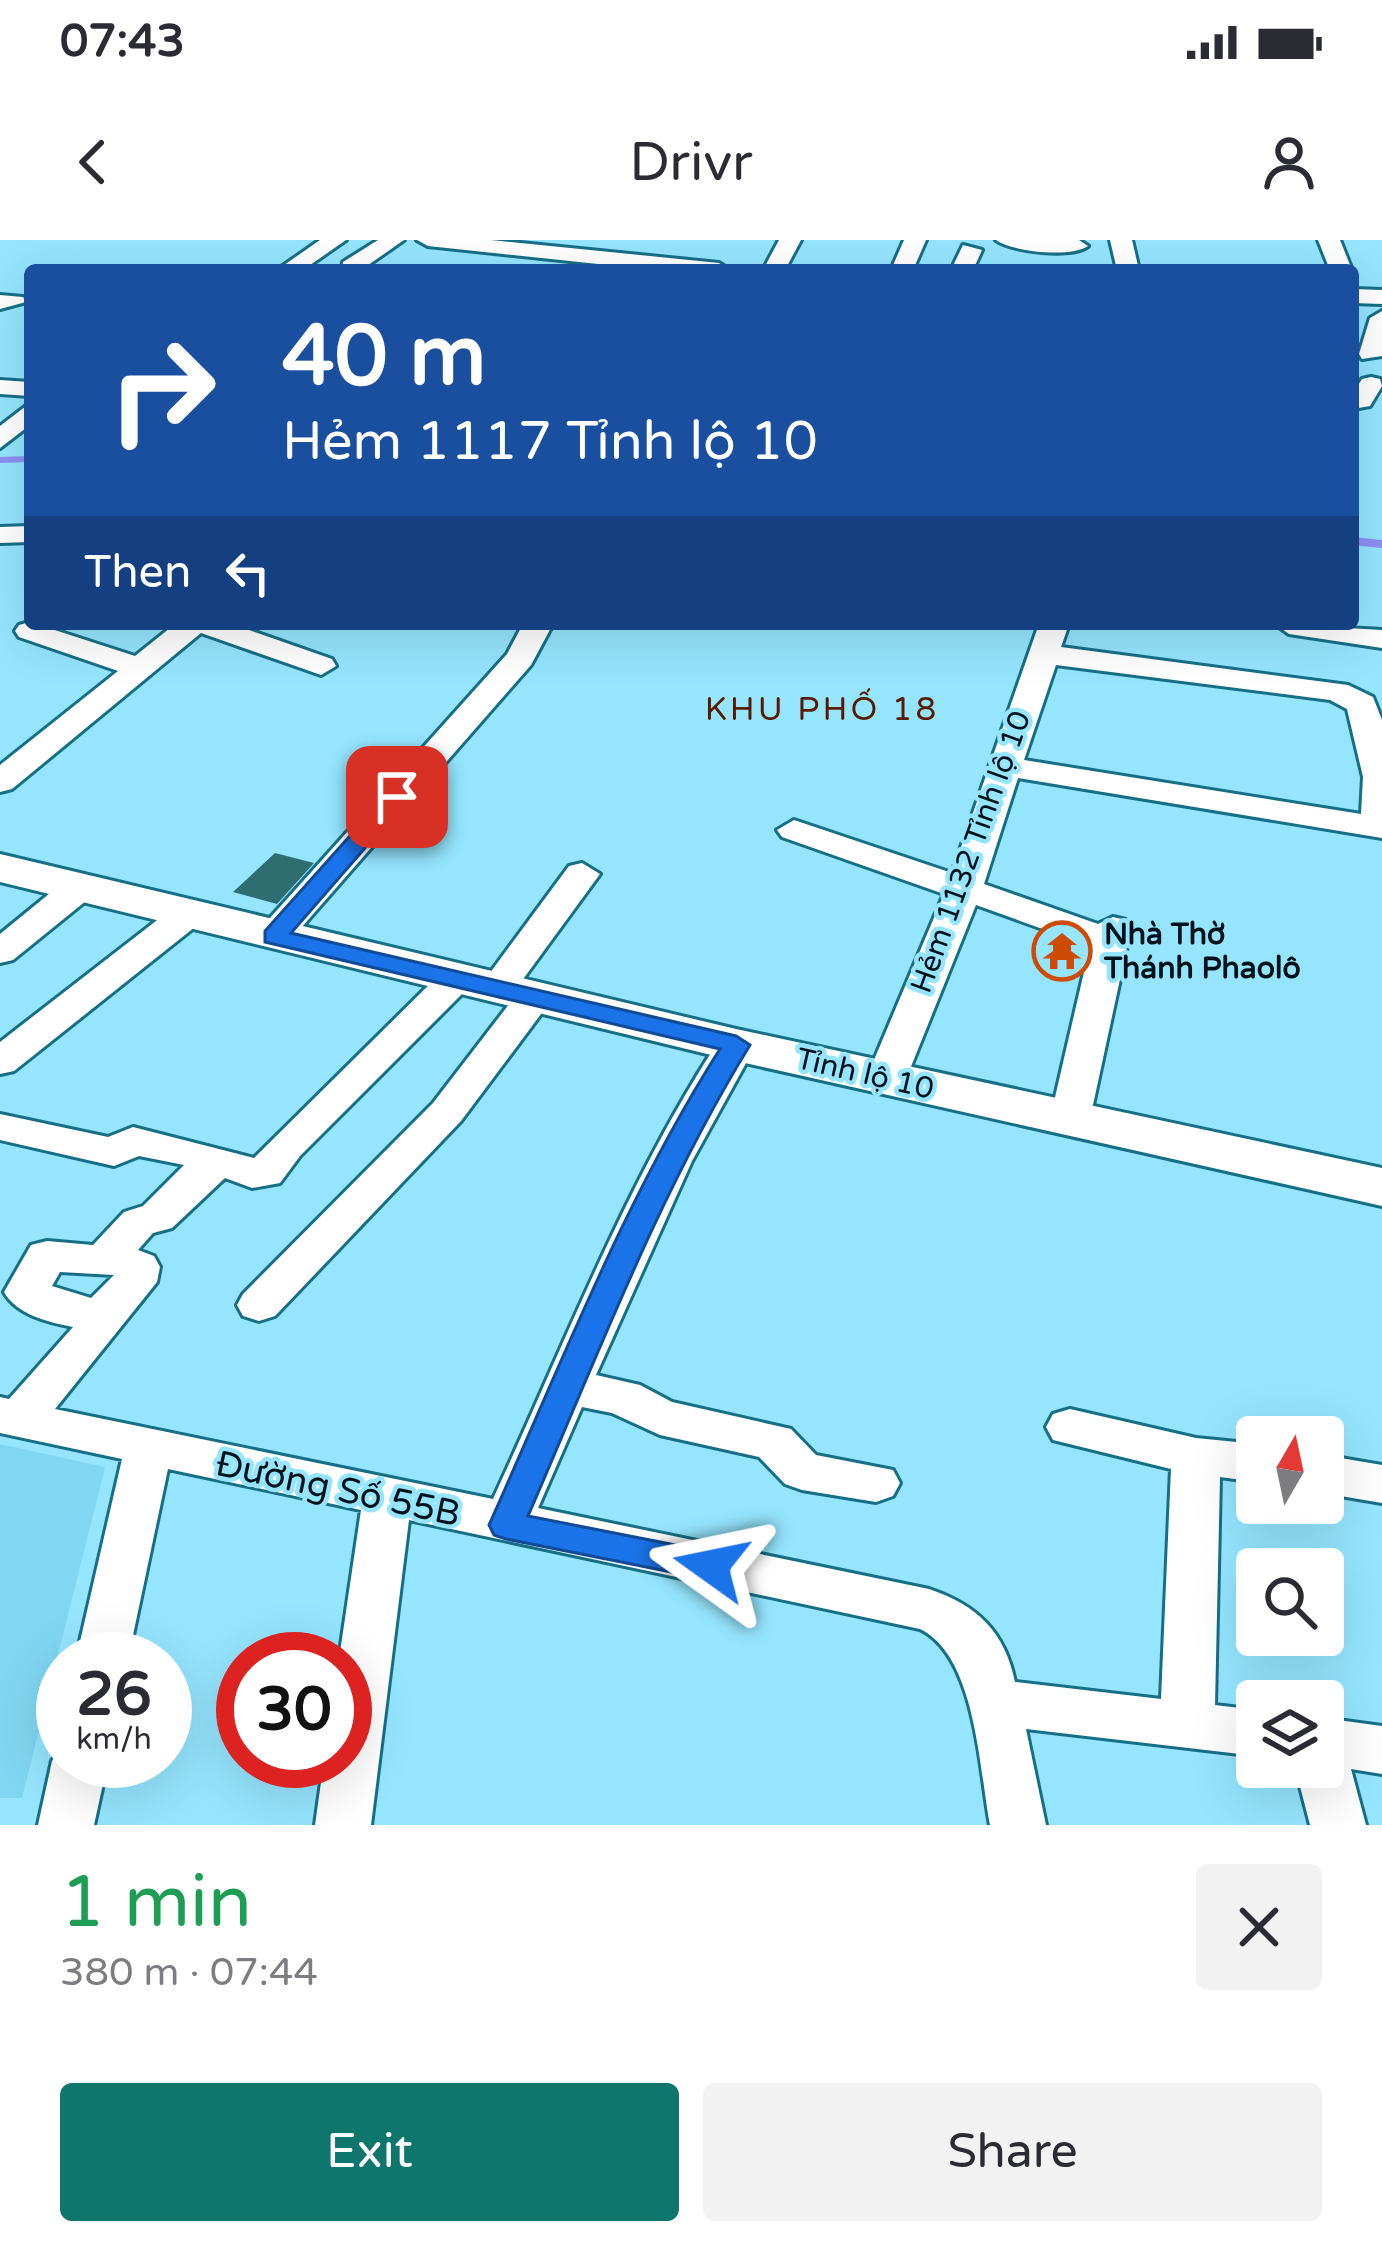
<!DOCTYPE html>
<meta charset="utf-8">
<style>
:root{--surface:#fff;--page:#f2f2f3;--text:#2b2b33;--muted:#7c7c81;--accent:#0f766e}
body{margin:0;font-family:"Varela Round",sans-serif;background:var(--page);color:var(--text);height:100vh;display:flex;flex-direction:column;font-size:45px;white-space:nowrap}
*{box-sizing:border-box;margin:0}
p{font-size:39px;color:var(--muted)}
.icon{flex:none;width:66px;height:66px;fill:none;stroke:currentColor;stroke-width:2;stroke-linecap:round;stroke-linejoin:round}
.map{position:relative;height:1585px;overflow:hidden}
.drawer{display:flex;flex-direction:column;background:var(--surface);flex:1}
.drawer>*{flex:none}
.top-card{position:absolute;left:24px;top:24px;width:1335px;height:366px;border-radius:12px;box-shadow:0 12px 48px #0002;background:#1a4fa0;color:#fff;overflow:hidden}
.needle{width:78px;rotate:9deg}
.tools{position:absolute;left:1236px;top:1176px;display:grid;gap:24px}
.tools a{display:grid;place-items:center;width:108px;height:108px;border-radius:12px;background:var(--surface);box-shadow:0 12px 48px #0002;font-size:60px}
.speed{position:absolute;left:36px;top:1392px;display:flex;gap:24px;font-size:60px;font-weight:700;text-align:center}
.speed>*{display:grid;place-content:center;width:156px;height:156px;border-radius:50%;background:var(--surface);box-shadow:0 12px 48px #0002;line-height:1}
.speed small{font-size:30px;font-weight:400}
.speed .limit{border:18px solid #d22;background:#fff;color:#111}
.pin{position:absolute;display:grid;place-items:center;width:102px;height:102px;color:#fff;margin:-51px;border-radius:24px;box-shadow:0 6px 18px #0006}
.me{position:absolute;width:132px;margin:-66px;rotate:282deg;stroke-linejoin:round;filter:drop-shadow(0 0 9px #0008)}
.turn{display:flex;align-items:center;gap:42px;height:252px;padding:0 60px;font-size:54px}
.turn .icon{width:156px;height:156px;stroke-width:2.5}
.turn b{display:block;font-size:84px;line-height:102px}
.then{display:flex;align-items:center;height:114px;padding:0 60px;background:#0003;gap:24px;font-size:45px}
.round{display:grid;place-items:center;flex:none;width:126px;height:126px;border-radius:12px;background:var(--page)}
.head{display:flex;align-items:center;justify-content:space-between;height:204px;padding:0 60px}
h1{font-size:72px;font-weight:600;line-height:90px;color:#1e9e55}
.primary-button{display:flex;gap:24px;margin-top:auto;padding:24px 60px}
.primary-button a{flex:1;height:138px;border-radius:12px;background:var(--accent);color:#fff;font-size:48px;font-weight:600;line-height:138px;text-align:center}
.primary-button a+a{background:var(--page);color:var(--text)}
.status{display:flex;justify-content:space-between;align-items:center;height:84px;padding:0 60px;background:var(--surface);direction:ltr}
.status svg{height:33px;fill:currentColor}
header{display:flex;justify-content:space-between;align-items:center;height:156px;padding:0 60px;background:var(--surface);font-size:54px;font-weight:600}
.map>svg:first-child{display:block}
.built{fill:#81d7f2}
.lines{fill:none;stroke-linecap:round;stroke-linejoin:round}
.stream-far1{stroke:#8d90f3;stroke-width:6}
.stream{stroke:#8d90f3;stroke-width:8}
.building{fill:#2e6d70}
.minor-casing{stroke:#176f86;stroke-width:6}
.major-casing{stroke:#176f86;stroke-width:6}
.minor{fill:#fff;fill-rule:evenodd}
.major{fill:#fff;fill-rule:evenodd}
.route{fill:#1a73e8;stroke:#114b97;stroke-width:3}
.labels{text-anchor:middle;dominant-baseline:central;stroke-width:9;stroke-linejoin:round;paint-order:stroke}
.street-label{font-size:30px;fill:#001219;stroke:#95e5ff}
.poi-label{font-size:30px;font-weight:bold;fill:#001219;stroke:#95e5ff;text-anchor:start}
.neighbourhood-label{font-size:33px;letter-spacing:3px;fill:#591a00;stroke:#95e5ff}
.near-street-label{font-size:36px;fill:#001219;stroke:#95e5ff}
</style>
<div class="status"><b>07:43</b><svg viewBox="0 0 49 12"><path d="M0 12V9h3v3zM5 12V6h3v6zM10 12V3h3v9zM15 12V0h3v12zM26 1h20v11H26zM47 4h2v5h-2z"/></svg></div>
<header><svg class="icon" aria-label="back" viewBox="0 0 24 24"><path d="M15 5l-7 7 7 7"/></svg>Drivr<svg class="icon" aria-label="person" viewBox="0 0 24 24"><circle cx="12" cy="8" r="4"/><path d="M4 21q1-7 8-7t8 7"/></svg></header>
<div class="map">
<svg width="1382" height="1585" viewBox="0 0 1382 1585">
<rect width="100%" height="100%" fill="#95e5ff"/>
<path class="built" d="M 0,1204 L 105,1227 L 22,1558 L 0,1558 Z"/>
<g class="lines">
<path class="stream-far1" d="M 0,220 L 30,219"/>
<path class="stream" d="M 1353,301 L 1382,304"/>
</g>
<path class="building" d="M 275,613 L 314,623 L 277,664 L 233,652 Z"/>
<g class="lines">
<g class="minor-casing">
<g id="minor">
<path d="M 320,0 L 346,0 L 303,30 L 277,30 Z"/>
<path d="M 378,0 L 404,0 L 361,30 L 342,30 L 343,22 Z"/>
<path d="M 417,0 L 491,0 L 719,23 L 730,30 L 655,30 L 428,6 Z"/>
<path d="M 779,0 L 801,0 L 785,30 L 763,30 Z"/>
<path d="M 904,0 L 926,0 L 913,30 L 891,30 Z"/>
<path d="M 996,0 L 1079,0 L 1088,6 C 1071,18 1013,12 996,0 Z"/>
<path d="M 1110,0 L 1132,0 L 1139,30 L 1117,30 Z"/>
<path d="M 1318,0 L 1340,0 L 1352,30 L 1330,30 Z"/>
<path d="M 963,5 L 982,10 L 973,30 L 951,30 Z"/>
<path d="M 1353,49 L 1382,50 L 1382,64 L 1353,63 Z"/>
<path d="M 0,55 L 23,57 L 26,62 L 0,69 Z"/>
<path d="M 1382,71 L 1382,116 L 1362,119 L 1359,114 L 1370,78 Z"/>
<path d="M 1371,137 L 1380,139 L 1382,146 L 1370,166 L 1353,169 L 1353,153 L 1362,139 Z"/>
<path d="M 0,140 L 30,142 L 30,156 L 0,154 Z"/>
<path d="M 30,163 L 30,185 L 0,208 L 0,186 Z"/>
<path d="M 30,286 L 30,302 L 0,303 L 0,287 Z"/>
<path d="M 30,382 L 135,416 L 175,384 L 232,384 L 332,419 L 336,426 L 321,435 L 201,393 L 12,549 L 0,552 L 0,525 L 118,431 L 19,397 L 15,391 L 19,385 Z"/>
<path d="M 523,384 L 553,384 L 531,425 L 287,704 L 261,704 L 256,696 L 261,688 L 507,414 Z"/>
<path d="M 1039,384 L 1069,384 L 1061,407 L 1348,445 L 1373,457 L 1382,480 L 1382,598 L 1018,538 L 984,644 L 1098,684 L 1113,677 L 1126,680 L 1131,688 L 1090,879 L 1084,888 L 1056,888 L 1050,879 L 1090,706 L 976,665 L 906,839 L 900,848 L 872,848 L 866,839 L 944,654 L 782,597 L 777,590 L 794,580 L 952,633 ZM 1056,425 L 1330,460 L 1347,469 L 1363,537 L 1361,574 L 1024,520 Z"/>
<path d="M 1275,384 L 1382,390 L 1382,408 L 1289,394 Z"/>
<path d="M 582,623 L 600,634 L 510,757 L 484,757 L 478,749 L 484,741 L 569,626 Z"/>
<path d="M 79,637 L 97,648 L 92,656 L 13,720 L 0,723 L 0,694 L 66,640 Z"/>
<path d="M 187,664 L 205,675 L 200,683 L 14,831 L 0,834 L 0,802 L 174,667 Z"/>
<path d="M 455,729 L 468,732 L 474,740 L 468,748 L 300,916 L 280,943 L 252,948 L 225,938 L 172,988 L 153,993 L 138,1010 L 154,1016 L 160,1027 L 157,1042 L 55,1169 L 493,1259 C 565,1104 627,939 722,796 L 750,796 L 756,805 L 692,921 L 596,1135 L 640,1145 L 672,1162 L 791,1189 L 816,1215 L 893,1230 L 900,1243 L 893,1256 L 876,1262 L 802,1250 L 785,1244 L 759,1217 L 660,1195 L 612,1173 L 582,1167 L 538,1268 L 929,1349 C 977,1365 1005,1392 1015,1442 L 1161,1459 L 1171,1229 L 1053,1200 L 1046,1187 L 1053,1174 L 1070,1169 L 1196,1198 L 1257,1204 L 1257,1242 L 1220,1237 L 1215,1465 L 1257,1470 L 1257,1516 L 1026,1489 L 1046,1585 L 990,1585 C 979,1528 976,1416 920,1389 L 409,1280 L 371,1585 L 315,1585 L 324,1521 L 345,1521 L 345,1419 L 339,1419 L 361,1270 L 168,1229 L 128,1419 L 76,1419 L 122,1219 L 0,1193 L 0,1157 L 9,1159 L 73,1087 C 48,1082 17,1075 4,1052 L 31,1005 L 47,1001 L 93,1005 L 124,972 L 143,966 L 184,925 L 139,916 L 114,926 L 0,900 L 0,874 L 108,897 L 133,887 L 254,918 L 442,732 ZM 60,1032 L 114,1035 L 91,1058 L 52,1046 Z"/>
<path d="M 534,746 L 553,758 L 461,881 L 275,1076 L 259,1081 L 243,1076 L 237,1065 L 243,1054 L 433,863 L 520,750 Z"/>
<path d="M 1323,1215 L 1382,1225 L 1382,1263 L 1323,1253 Z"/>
<path d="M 1323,1478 L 1382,1486 L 1382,1534 L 1351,1529 L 1366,1585 L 1310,1585 L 1295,1527 L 1323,1527 Z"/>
<path d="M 63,1503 L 63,1521 L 108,1521 L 94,1585 L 38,1585 L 52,1521 Z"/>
</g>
</g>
<g class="major-casing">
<path id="major" d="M 0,614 L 736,789 L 1382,928 L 1382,966 L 736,821 L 0,642 Z"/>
</g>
<use href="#minor" class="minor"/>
<use href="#major" class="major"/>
</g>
<path class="route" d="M 397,550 L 409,557 L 405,562 L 291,693 L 736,796 L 750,805 C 659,953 597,1117 528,1276 L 711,1312 L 723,1316 L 728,1326 L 723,1336 L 711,1340 L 506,1299 L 494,1295 L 489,1285 C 561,1125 625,958 720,809 L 265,702 L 265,691 L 389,552 Z"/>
<defs>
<g id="temple-ring" transform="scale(3)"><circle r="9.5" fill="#95e5ff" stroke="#cf4a04" stroke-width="1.5"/><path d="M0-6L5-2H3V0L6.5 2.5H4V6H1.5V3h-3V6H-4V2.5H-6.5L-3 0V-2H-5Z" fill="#cf4a04"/></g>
</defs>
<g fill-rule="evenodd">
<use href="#temple-ring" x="1062" y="711"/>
</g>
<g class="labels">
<g class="street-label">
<text transform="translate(971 612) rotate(-70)">Hẻm 1132 Tỉnh lộ 10</text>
<text transform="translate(865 834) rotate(13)">Tỉnh lộ 10</text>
</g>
<g class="poi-label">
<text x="1104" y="694">Nhà Thờ<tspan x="1104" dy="34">Thánh Phaolô</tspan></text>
</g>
<g class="neighbourhood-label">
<text x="822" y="469">KHU PHỐ 18</text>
</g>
<g class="near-street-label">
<text transform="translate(338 1249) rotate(12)">Đường Số 55B</text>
</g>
</g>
</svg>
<div class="tools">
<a><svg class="needle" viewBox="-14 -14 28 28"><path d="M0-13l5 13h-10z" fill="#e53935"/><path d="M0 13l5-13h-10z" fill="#7c7c81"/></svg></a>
<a><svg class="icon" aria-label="search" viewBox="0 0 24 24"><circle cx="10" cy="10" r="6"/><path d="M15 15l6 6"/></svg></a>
<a><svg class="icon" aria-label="layers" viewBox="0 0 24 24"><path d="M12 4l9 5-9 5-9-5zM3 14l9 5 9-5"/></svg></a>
</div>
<div class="speed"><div>26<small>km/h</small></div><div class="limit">30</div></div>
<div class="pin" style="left:397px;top:557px;background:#d93025"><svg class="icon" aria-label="arrive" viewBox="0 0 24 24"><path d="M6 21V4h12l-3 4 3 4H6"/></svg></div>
<svg class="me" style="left:711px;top:1326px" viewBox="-20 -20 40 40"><path d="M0-17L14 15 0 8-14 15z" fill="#1a73e8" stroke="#fff" stroke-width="4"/></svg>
<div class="top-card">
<div class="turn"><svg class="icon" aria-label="right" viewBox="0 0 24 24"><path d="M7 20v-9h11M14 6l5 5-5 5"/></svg><div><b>40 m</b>Hẻm 1117 Tỉnh lộ 10</div></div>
<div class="then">Then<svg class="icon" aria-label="left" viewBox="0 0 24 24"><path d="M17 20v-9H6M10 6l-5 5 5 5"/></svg></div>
</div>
</div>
<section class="drawer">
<div class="head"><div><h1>1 min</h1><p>380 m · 07:44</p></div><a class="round"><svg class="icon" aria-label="close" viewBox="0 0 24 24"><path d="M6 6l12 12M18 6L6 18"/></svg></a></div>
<div class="primary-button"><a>Exit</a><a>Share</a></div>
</section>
